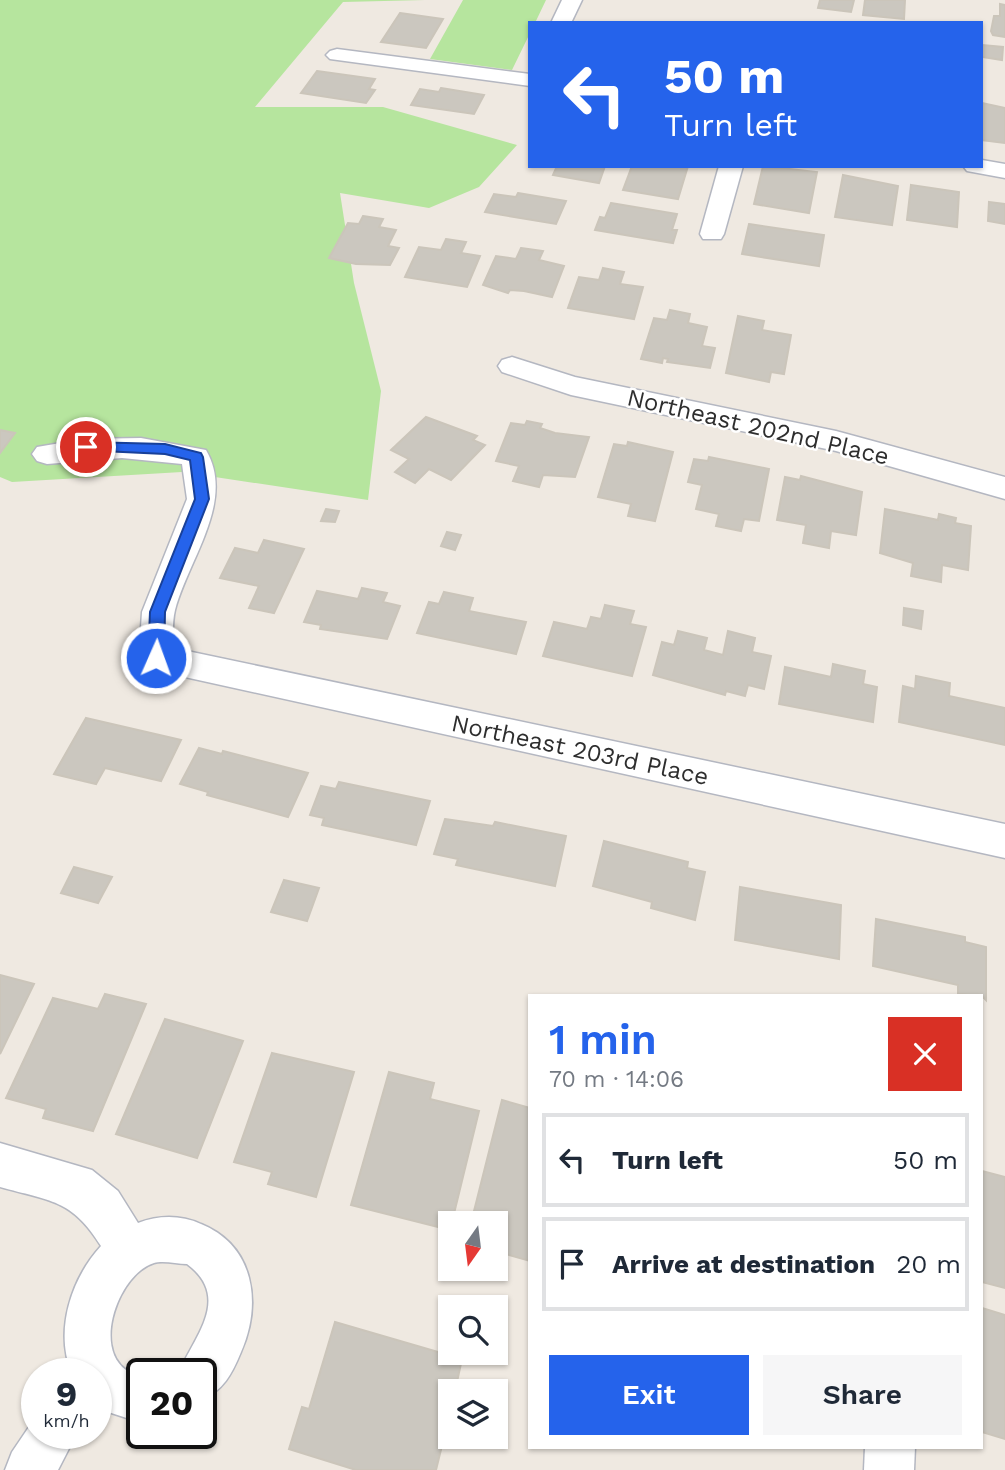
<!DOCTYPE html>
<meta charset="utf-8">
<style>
:root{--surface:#fff;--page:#f6f6f7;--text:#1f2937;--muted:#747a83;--line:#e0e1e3;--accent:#2563eb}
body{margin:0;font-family:"Work Sans",sans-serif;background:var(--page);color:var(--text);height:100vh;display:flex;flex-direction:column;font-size:26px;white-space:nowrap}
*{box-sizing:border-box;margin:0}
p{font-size:23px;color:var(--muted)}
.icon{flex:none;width:38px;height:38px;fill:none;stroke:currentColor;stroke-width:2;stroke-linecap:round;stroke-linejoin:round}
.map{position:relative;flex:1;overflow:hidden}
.sheet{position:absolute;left:528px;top:994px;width:455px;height:455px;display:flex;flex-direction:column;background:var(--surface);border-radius:0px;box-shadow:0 2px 5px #0004}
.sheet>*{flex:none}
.banner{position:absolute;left:528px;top:21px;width:455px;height:147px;border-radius:0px;box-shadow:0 2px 5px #0004;background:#2563eb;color:#fff;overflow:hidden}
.needle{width:46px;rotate:194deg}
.controls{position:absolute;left:438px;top:1211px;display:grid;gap:14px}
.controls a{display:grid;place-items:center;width:70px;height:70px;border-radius:0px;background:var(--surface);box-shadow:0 2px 5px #0004;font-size:35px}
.speed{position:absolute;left:21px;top:1358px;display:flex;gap:14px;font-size:35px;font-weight:700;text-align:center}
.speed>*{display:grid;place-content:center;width:91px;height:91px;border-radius:50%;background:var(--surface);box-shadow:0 2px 5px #0004;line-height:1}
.speed small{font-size:18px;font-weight:400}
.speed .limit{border:4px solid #111;border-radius:10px;background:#fff;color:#111}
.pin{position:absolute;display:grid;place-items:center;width:60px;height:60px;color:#fff;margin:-30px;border:4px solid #fff;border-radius:50%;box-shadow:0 2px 7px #0007}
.me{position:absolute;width:77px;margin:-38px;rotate:2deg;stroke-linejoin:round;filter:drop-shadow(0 0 5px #0008)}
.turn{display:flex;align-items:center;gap:24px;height:147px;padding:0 21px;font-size:32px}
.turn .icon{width:91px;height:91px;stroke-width:2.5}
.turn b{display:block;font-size:49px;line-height:60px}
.round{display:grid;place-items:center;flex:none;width:74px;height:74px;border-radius:0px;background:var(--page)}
.summary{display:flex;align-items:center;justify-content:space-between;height:119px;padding:0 21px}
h1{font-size:42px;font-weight:600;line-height:52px;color:var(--accent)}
.cta{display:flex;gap:14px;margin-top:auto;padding:14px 21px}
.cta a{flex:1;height:80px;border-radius:0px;background:var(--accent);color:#fff;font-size:28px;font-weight:600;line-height:80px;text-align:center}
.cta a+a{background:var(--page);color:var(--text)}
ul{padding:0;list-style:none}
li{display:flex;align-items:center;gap:21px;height:94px;margin:0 14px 10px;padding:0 7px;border:4px solid var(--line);border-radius:0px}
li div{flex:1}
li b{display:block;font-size:26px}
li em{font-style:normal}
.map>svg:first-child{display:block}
.green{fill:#b6e59e}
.building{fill:#cbc7bf;stroke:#cbc5ba;stroke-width:2}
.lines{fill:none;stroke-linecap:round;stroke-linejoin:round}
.minor-casing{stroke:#b4b7c1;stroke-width:3}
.minor{fill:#fff;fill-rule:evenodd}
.route{fill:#2563eb;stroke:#184099;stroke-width:2}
.labels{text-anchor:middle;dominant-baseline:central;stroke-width:5;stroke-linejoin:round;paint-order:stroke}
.street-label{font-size:24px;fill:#2e2e2e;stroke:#fff}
</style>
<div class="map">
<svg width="1005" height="1470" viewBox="0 0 1005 1470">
<rect width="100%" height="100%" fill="#efe9e1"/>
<g class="green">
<path d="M 0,0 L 425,0 L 343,2 L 255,107 L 383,107 L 517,145 L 479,187 L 429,208 L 340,193 L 354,283 L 381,391 L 368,500 L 182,472 L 12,482 L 0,477 Z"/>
<path d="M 463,0 L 546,0 L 535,23 L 530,23 L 530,33 L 512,70 L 430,59 Z"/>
</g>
<g class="building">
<path d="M 820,0 L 854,0 L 851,12 L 818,8 Z"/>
<path d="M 865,0 L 905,0 L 904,19 L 863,15 Z"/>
<path d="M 1000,4 L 1005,5 L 1005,37 L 993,35 L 991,31 L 994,16 L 1000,16 Z"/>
<path d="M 400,13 L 443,19 L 426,48 L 381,42 Z"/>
<path d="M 982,45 L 1003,47 L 1002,60 L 982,57 Z"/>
<path d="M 317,71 L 375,79 L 369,89 L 375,90 L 366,103 L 301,93 Z"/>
<path d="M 441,88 L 484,95 L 474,114 L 411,105 L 420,89 L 439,92 Z"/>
<path d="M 982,103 L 1005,108 L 1005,143 L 982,140 Z"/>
<path d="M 557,166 L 605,166 L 599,183 L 553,175 Z"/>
<path d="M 632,166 L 688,166 L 678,199 L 623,190 Z"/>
<path d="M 763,166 L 817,172 L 809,213 L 754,204 Z"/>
<path d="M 843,175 L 898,186 L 892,225 L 835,217 Z"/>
<path d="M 911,185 L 959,192 L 957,227 L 907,220 Z"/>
<path d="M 518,193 L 566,201 L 556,224 L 485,212 L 494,194 L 516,197 Z"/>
<path d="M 989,202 L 1005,204 L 1005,224 L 988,221 Z"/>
<path d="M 611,203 L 677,214 L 672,230 L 677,230 L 673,243 L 595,230 L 600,217 L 605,218 Z"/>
<path d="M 363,216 L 383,219 L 379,227 L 396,230 L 388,246 L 399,248 L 390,265 L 356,264 L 329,258 L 348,223 L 359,224 Z"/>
<path d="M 749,224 L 824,235 L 819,266 L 742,254 Z"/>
<path d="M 446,239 L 466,242 L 461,253 L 480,256 L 467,287 L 405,277 L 419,247 L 441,250 Z"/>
<path d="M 521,248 L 543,251 L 539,260 L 564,266 L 552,297 L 524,291 L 510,290 L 508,293 L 483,285 L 496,256 L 516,259 Z"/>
<path d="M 603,268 L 624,272 L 620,284 L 643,287 L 634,319 L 568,308 L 579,277 L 599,280 Z"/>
<path d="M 670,310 L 690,314 L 688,323 L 707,327 L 702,346 L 715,348 L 710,368 L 667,362 L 668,359 L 663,358 L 662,363 L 641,359 L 654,318 L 667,320 Z"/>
<path d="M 738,316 L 764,321 L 762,330 L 791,335 L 784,374 L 771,372 L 769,382 L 726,373 Z"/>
<path d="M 426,417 L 477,436 L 473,440 L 485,445 L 451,480 L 429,469 L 415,483 L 395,472 L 409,459 L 391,450 Z"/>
<path d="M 527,421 L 542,424 L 540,428 L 555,433 L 589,437 L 575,477 L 543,475 L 539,487 L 513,481 L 519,466 L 496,461 L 511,423 L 525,425 Z"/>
<path d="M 0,430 L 15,433 L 0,453 Z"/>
<path d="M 628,442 L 673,452 L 655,521 L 628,516 L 631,504 L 598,497 L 614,444 L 627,446 Z"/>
<path d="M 709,457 L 769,469 L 759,521 L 744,519 L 741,531 L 716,526 L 719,514 L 696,509 L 702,485 L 688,482 L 694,459 L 708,461 Z"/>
<path d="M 801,476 L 862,492 L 856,535 L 831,531 L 829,548 L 803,543 L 806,525 L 777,520 L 785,477 L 800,480 Z"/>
<path d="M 326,509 L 339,511 L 335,522 L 321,521 Z"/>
<path d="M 885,509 L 938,520 L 939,514 L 956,518 L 955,523 L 971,526 L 968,570 L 942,565 L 941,582 L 911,576 L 913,563 L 880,553 Z"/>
<path d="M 447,532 L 461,535 L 455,550 L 441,546 Z"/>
<path d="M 264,540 L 304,549 L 274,613 L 249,608 L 259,586 L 220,578 L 235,548 L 258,553 Z"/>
<path d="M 362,588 L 387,593 L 383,602 L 400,606 L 387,639 L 320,629 L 321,625 L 304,622 L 317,591 L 358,599 Z"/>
<path d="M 444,592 L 473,598 L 469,611 L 526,622 L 516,654 L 417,633 L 429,602 L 439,604 Z"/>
<path d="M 605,605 L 634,611 L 630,624 L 646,627 L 632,676 L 543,656 L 554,622 L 587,629 L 591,617 L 601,619 Z"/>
<path d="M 904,608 L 923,611 L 921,629 L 903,625 Z"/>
<path d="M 678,631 L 707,638 L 704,650 L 723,655 L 728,631 L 755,638 L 752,652 L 771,656 L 764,689 L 748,685 L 745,696 L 726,691 L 725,695 L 653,675 L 662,642 L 674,645 Z"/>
<path d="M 833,664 L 865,671 L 863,684 L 877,687 L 873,722 L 779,704 L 785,667 L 831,677 Z"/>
<path d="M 916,676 L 950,683 L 949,696 L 1005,708 L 1005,745 L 899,722 L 903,686 L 915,689 Z"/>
<path d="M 86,718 L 181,740 L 161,781 L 105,768 L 96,784 L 54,774 Z"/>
<path d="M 199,748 L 222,754 L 223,751 L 308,773 L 288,817 L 207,795 L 208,792 L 180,784 Z"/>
<path d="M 339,782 L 430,801 L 416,845 L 322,825 L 324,818 L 310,815 L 321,786 L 336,789 Z"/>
<path d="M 445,819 L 493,826 L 495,822 L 566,836 L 555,886 L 456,865 L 458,859 L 434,854 Z"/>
<path d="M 604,841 L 688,862 L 687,868 L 705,872 L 695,920 L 651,908 L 652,902 L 593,886 Z"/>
<path d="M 74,867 L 112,877 L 98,903 L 61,893 Z"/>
<path d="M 284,880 L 319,888 L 307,921 L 271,912 Z"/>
<path d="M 740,887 L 841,905 L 839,959 L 735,940 Z"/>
<path d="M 876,919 L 965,937 L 965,942 L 986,947 L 986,1000 L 982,996 L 958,994 L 958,985 L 873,966 Z"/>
<path d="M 0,975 L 34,984 L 0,1054 Z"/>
<path d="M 105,994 L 146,1004 L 93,1131 L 43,1118 L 46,1109 L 6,1098 L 53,998 L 98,1009 Z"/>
<path d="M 165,1019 L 243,1041 L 197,1158 L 116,1134 Z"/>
<path d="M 272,1053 L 354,1072 L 316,1197 L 268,1184 L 272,1172 L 234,1162 Z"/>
<path d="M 389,1072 L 434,1083 L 430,1099 L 479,1111 L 450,1230 L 351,1205 Z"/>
<path d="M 502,1100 L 530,1108 L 530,1261 L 495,1251 L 495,1223 L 471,1223 Z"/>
<path d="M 982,1171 L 1005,1177 L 1005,1288 L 982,1282 Z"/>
<path d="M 982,1308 L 1005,1315 L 1005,1439 L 982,1432 Z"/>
<path d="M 335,1322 L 462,1359 L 455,1391 L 450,1391 L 450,1413 L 436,1470 L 356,1470 L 289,1449 L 302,1407 L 309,1409 Z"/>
</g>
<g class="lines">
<g class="minor-casing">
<g id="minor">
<path d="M 562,0 L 582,0 L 571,23 L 551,23 Z"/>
<path d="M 337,49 L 530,74 L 530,86 L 330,59 L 326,55 L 330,51 Z"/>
<path d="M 982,160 L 1005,164 L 1005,178 L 967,171 L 963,166 L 982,166 Z"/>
<path d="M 719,166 L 743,166 L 724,234 L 721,239 L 703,239 L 700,234 Z"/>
<path d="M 512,357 L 575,377 L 836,431 L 1005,477 L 1005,499 L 836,451 L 571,395 L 502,372 L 498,366 L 502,360 Z"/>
<path d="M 141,438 L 206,450 C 236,501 188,560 175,610 C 172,622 173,636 173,648 L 1005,824 L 1005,858 L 144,668 L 139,658 L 142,612 L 187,499 L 182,464 L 122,458 L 47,464 L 37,461 L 32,454 L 37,447 L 84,439 Z"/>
<path d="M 0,1143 L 92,1170 L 118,1191 L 138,1223 C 159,1215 181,1215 201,1224 C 255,1246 262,1304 241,1352 C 232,1374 223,1391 201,1400 L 201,1374 L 178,1374 C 193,1338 233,1298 187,1264 C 177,1264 163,1260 154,1263 C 120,1273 92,1346 126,1370 C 130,1372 137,1373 142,1375 L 142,1423 L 96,1408 L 96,1374 L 72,1374 C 54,1331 71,1279 101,1246 C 72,1199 50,1201 0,1187 Z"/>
<path d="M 37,1415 L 37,1433 L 77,1433 L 58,1470 L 5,1470 L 12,1452 Z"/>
<path d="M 865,1447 L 915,1447 L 914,1470 L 864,1470 Z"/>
</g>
</g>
<use href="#minor" class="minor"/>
</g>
<path class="route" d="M 86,442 L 165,444 L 201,453 L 203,457 L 209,499 L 165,612 L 164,658 L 156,664 L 148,658 L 150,612 L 195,499 L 190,460 L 165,454 L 81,450 L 79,447 Z"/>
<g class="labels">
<g class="street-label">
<text transform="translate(758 427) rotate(13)">Northeast 202nd Place</text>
<text transform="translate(580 750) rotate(12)">Northeast 203rd Place</text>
</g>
</g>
</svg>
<div class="controls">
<a><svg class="needle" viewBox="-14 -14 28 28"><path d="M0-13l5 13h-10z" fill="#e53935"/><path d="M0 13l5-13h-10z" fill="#747a83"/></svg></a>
<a><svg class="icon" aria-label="search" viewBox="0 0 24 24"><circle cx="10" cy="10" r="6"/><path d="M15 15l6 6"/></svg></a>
<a><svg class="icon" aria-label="layers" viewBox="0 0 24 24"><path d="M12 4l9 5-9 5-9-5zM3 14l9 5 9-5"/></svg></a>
</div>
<div class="speed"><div>9<small>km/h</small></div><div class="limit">20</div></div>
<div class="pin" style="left:86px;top:447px;background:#d93025"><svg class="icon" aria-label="arrive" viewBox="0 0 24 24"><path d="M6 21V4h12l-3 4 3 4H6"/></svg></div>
<svg class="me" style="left:156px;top:658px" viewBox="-20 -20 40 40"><circle r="17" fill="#2563eb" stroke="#fff" stroke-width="3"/><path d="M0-11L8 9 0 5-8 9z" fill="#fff"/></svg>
<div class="banner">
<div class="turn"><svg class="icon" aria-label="left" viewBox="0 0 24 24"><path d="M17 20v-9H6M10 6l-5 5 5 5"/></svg><div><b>50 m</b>Turn left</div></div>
</div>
<section class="sheet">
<div class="summary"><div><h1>1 min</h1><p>70 m · 14:06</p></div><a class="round" style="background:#d93025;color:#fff"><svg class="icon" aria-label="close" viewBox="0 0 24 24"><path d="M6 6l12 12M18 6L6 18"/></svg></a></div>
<ul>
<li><svg class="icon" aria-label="left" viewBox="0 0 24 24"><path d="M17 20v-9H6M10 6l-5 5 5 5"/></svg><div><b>Turn left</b></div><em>50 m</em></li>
<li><svg class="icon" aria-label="arrive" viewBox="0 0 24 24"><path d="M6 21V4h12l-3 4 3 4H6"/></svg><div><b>Arrive at destination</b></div><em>20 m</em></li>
</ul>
<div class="cta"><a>Exit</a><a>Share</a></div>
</section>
</div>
